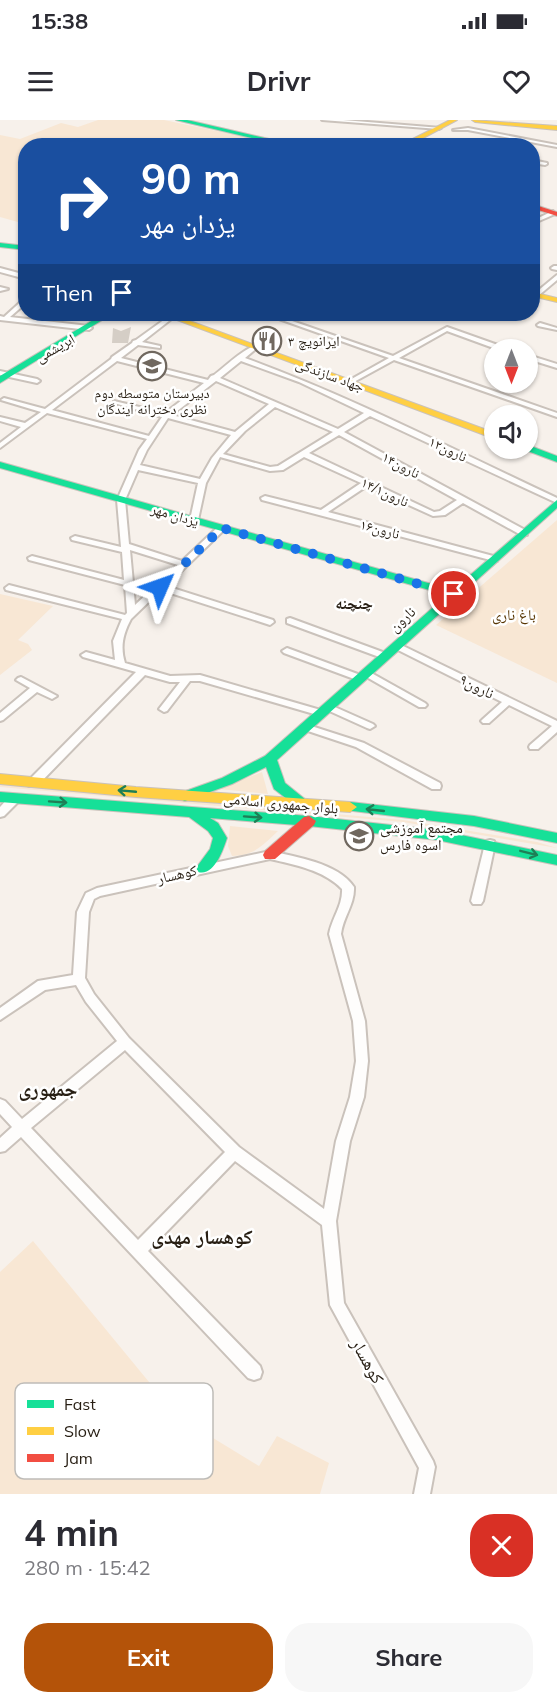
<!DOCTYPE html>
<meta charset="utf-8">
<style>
:root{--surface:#fff;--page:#f7f7f7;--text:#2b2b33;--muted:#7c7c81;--accent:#b45309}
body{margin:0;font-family:Mulish,"Noto Naskh Arabic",sans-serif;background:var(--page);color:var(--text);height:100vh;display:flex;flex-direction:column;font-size:22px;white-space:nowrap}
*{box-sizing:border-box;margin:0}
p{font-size:20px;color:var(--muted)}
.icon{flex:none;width:33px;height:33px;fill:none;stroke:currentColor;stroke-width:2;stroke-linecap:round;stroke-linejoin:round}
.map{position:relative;height:1374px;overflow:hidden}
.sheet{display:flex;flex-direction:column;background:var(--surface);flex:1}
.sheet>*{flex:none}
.banner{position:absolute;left:18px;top:18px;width:522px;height:183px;border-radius:24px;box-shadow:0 2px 4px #0004;background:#1a4fa0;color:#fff;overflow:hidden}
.needle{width:39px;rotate:180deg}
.fabs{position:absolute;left:484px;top:219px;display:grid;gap:12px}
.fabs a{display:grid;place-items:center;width:54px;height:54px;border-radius:50%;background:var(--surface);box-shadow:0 2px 4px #0004;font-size:30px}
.pin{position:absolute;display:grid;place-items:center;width:51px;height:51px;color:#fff;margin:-26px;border:3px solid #fff;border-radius:50%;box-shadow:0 2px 6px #0007}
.me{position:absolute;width:66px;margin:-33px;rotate:47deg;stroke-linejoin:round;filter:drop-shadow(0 0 4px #0008)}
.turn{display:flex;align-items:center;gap:21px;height:126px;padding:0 24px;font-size:27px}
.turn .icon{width:78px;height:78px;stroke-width:2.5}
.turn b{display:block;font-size:42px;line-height:51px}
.then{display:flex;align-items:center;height:57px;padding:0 24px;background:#0003;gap:12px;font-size:22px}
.round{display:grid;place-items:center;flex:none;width:63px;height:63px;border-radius:24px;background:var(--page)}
.head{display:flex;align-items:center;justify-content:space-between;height:102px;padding:0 24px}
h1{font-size:36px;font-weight:700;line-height:45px}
.primary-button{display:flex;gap:12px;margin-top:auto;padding:12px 24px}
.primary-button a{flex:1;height:69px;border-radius:24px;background:var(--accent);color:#fff;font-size:24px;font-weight:700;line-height:69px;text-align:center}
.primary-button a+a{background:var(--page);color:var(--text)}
.status{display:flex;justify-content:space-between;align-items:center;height:42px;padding:0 30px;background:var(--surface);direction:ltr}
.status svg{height:16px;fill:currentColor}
header{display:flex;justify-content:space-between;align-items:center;height:78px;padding:0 24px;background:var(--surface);font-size:27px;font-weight:700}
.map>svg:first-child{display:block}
.green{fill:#f8e7d4}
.building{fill:#d5cec6}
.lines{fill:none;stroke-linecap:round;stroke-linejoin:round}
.street-casing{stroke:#cac2bb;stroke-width:4}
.fast-casing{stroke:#cac2bb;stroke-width:2}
.slow-casing{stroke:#cac2bb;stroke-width:2}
.jam-casing{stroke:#cac2bb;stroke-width:2}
.street{fill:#fefdfc;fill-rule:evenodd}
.fast{fill:#16e098;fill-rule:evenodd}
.slow{fill:#ffcf43;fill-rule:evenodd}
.jam{fill:#f24e42;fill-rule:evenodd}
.oneway{stroke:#1e7f56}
.route{stroke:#1a73e8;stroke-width:10;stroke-dasharray:0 18}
.labels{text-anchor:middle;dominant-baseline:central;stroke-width:5;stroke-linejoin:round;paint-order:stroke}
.far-poi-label{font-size:14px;fill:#271e13;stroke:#fff;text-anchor:start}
.far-street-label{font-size:14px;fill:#271e13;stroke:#fff}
.park-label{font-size:15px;fill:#573401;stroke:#fff}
.street-label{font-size:15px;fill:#271e13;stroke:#fff}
.poi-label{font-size:15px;fill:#271e13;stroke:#fff;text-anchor:start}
.neighbourhood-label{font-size:16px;font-weight:bold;fill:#271e13;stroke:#fff}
.near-street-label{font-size:18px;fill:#271e13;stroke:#fff}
.near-neighbourhood-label{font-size:20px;font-weight:bold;fill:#271e13;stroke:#fff}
.key{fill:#fff;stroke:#bebcb8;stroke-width:1.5}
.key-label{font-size:16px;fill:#271e13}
</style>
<div class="status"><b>15:38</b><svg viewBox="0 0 49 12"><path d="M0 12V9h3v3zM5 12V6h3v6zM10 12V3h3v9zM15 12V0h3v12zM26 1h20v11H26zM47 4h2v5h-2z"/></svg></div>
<header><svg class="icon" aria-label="menu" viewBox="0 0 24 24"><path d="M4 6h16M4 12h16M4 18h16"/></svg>Drivr<svg class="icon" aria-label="heart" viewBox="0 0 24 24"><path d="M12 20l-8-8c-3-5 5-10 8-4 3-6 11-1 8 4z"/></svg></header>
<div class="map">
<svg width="557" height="1374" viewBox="0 0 557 1374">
<rect width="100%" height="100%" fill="#f7f1eb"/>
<g class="green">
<path d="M 98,0 L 164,0 L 284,25 L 26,26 L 25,104 L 0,97 L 0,15 L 20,19 L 61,3 L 78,7 Z"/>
<path d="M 557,400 L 557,563 L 436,505 Z"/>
<path d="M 0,474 L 53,486 L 18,520 L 28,524 L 32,530 L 0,555 Z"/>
<path d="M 262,652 L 268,674 L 219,669 Z"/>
<path d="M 0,664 L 403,700 L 537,722 L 557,728 L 403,702 L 0,667 Z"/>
<path d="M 230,706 L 278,711 C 263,725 254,736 232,736 L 228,726 Z"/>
<path d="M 33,1121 L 177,1296 L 259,1346 L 277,1316 L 329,1343 L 320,1374 L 0,1374 L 0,1152 Z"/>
</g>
<path class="building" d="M 131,207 L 128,223 L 112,223 L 113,208 L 121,211 Z"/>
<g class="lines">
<g class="street-casing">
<g id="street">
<path d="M 322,0 L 343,0 L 441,8 L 439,9 Z"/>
<path d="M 468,8 L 557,25 L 557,27 L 468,10 L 453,10 Z"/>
<path d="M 532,40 L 547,43 L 547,44 L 545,45 L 532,43 Z"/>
<path d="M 553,91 L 555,94 L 532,104 L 532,101 Z"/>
<path d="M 554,146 L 557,146 L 557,150 L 552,149 L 551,148 Z"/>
<path d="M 0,148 L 26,155 L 26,159 L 0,152 Z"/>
<path d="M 557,155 L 557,160 L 538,176 L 534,176 L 534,174 Z"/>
<path d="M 0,167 L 8,169 L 0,171 Z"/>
<path d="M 26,177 L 26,183 L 10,197 L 89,206 L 92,208 L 89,210 L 0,200 L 0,196 L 4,197 Z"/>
<path d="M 172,194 L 175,196 L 174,197 L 142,222 L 160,226 L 160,228 L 138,225 L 121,238 L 208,260 L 211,256 L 214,255 C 225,247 246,226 257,226 L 257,228 L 245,238 C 352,277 454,330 557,378 L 557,383 L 370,296 L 344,312 L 527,411 L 527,415 L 521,415 L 463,383 L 445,395 L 433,396 L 367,366 L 328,392 L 497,437 L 497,441 L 494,441 L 262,380 L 261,378 L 265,376 L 321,390 L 361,363 L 304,337 L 283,350 L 270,351 L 220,337 L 206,363 L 198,400 L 194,402 L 190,400 L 198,363 L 138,350 L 125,380 L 129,424 L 182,441 L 219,406 L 222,406 L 226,408 L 166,466 L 273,500 L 274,502 L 270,505 L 267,504 L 161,470 L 131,499 C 123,514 120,527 125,543 L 170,556 L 200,555 L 324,591 L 326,593 L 321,596 L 200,561 L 190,561 L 167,591 L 164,592 L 159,589 L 180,562 L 170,562 L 145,555 L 37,666 L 29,666 L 28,663 L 29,660 L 136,552 L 83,537 L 81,535 L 86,532 L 115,540 L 113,521 L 122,499 L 6,470 L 5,468 L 9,465 L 125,495 L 127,493 L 125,465 L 29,440 L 28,438 L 32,436 L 124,460 L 122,432 L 72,420 L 71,418 L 75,416 L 121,427 L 117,380 L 139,330 L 147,319 L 47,293 L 0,328 L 0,323 L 21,307 L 0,301 L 0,297 L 25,303 L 41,292 L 1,280 L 4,278 L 45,289 L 111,239 L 112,237 L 132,223 L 133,221 L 136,220 ZM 117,241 L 204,263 L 165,293 L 114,281 L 114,283 L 162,297 L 149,316 L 52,290 ZM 241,241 L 299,262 L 364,293 L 338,309 L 220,258 ZM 216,261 L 269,284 L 235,312 L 172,295 ZM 275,287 L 333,312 L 278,346 L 270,347 L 223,334 L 245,311 ZM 168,298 L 231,315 L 212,338 L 200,359 L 140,345 L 147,330 ZM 339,315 L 457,380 L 440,391 L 434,392 L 309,333 ZM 130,430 L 178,445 L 135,485 Z"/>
<path d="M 265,194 L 272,194 L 393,236 L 447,207 L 509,229 L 499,230 L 447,211 L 399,238 L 557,293 L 557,297 L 394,240 L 352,263 L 348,263 L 348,261 L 389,238 Z"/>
<path d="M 362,194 L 372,194 L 379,196 L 376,198 Z"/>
<path d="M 406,194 L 412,194 L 405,199 L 401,199 L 401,197 Z"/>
<path d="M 540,203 L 557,208 L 557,210 L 538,206 L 537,205 Z"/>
<path d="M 528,235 L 557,244 L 557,248 L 528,239 Z"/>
<path d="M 0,251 L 37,259 L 40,261 L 37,263 L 0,255 Z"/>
<path d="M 290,498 L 388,534 L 390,536 L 385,539 L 382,538 L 287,503 L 287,499 Z"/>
<path d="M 397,523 L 557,601 L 557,612 L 538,629 L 530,629 L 529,627 L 530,625 L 552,606 L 509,585 L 489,603 L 483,603 L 481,601 L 483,599 L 502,582 L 394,528 L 392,526 L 394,524 Z"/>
<path d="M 287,528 L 363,556 L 365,558 L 360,561 L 357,560 L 284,533 L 282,531 Z"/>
<path d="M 366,550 L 425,583 L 427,585 L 425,587 L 419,587 L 363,555 L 361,553 Z"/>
<path d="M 21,557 L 57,576 L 52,579 L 37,572 L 3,600 L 0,601 L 0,593 L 30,568 L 16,560 L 18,558 Z"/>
<path d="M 328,584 L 373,604 L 375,606 L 370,609 L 367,608 L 325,589 L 323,587 Z"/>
<path d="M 305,604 L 364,623 L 440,663 L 441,666 L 440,669 L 432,669 L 356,627 L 302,609 L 300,607 L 302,605 Z"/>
<path d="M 14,675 L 19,679 L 18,682 L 4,696 L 0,697 L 0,687 L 10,676 Z"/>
<path d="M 490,720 L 494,721 L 495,724 L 483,781 L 481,784 L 473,784 L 471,781 L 485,724 L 486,721 Z"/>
<path d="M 270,731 C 296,737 338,743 354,767 C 355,784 343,797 341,814 L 365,901 L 368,941 L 364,977 L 350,1021 L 336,1101 L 344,1183 L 433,1341 L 435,1347 L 430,1374 L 414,1374 L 419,1348 L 330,1185 L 322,1105 L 235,1041 L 148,1131 L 260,1246 L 262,1252 L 260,1258 L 254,1260 L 248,1258 L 21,1017 L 5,1031 L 0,1032 L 0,1018 L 12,1007 L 0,994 L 0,979 L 5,981 L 22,999 L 117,921 L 86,882 L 76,865 L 45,870 L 0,900 L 0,888 L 38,861 L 73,855 L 77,792 L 86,773 L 97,768 ZM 270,739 C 295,745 324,750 342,769 C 343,785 332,798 329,814 L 353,901 L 356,941 L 350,977 L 336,1021 L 324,1089 L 239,1027 L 129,918 L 94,874 L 85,858 L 89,792 L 94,779 L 100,776 ZM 125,930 L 225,1032 L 138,1120 L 31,1008 Z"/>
</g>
</g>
<g class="fast-casing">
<g id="fast">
<path d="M 176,0 L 187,0 L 299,26 L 286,26 Z"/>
<path d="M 0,123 L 26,126 L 26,130 L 0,127 Z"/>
<path d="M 103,194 L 112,194 L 0,263 L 0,256 Z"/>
<path d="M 528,325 L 557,336 L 557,342 L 525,330 L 524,328 L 528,328 Z"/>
<path d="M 0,342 L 453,470 L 557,380 L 557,388 L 277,640 L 285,663 L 306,680 L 308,683 L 306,686 L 296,686 L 274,669 L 266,647 L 232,664 L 185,681 L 180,679 L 178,676 L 180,673 L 222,658 L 265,636 L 447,475 L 0,348 Z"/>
<path d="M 0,672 L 309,696 L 437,710 L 557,735 L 557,745 L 437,720 L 309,706 L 210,698 L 218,703 L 227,718 C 223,730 214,757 198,752 L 196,748 L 210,729 L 213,718 L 208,711 L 189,697 L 0,682 Z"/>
<path d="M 350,682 L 474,696 L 557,713 L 557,723 L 474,706 L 345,690 L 343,687 L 345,684 Z"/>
</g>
</g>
<g class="slow-casing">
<g id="slow">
<path d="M 450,0 L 457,0 L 408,26 L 399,26 Z"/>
<path d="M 472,0 L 557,6 L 557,10 L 475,2 Z"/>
<path d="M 532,172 L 557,178 L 557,182 L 532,176 Z"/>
<path d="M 161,194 L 171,194 L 495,313 L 495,319 Z"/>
<path d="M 0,654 L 136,667 L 350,682 L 357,687 L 350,692 L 136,677 L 0,664 Z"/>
</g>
</g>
<g class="jam-casing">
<g id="jam">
<path d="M 532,84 L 557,92 L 557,96 L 532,88 Z"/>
<path d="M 309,696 L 316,701 L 314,705 L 275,739 L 265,739 L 263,735 L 265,731 L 304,697 Z"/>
</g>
</g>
<use href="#street" class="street"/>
<use href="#fast" class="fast"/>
<use href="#slow" class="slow"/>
<use href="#jam" class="jam"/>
</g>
<defs><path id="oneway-shaft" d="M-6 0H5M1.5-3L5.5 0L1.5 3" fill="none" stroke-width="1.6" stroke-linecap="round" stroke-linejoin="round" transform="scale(1.5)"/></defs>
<g class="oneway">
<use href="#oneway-shaft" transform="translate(127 671) rotate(-175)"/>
<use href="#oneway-shaft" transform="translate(58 682) rotate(4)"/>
<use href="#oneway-shaft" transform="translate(375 690) rotate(-174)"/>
<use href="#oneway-shaft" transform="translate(253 697) rotate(4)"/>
<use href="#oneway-shaft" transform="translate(529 733) rotate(14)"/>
</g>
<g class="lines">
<path class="route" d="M 160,467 L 222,408 L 454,474"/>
</g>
<defs>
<g id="restaurant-ring" transform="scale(1.5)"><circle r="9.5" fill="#fff" stroke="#70685f" stroke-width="1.5"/><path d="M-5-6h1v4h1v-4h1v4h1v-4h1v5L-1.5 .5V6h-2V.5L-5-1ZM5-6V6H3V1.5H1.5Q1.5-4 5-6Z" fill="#70685f"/></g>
<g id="school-ring" transform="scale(1.5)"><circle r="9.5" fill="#fff" stroke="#70685f" stroke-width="1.5"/><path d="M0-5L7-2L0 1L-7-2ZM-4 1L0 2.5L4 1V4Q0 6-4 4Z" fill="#70685f"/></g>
</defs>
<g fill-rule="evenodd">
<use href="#restaurant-ring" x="267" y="221"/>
<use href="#school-ring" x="152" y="246"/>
<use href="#school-ring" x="359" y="716"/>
</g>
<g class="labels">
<g class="far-poi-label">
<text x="288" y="221">ایرانویچ ٣</text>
<text x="152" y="273" text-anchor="middle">دبیرستان متوسطه دوم<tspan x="152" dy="16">نظری دخترانه آیندگان</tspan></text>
</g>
<g class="far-street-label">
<text transform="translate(55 228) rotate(-30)">ابریشمی</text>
<text transform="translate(330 255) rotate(20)">جهاد سازندگی</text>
<text transform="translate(448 329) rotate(25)">نارون۱۲</text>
<text transform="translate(401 345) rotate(28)">نارون۱۴</text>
<text transform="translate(385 372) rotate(25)">۱۴/۱نارون</text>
<text transform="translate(175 395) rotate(16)">یزدان مهر</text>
<text transform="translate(380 409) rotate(15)">نارون۱۶</text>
</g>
<g class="park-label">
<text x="514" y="494">باغ ناری</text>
</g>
<g class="street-label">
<text transform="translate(402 499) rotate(-42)">نارون</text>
<text transform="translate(477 566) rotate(27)">نارون۹</text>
<text transform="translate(281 683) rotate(5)">بلوار جمهوری اسلامی</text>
<text transform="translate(177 754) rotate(-13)">کوهسار</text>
</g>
<g class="poi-label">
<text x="380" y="707">مجتمع آموزشی<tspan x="380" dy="17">اسوه فارس</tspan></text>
</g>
<g class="neighbourhood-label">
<text x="354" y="483">چنچنه</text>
</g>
<g class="near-street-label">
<text transform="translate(368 1241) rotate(61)">کوهسار</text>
</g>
<g class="near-neighbourhood-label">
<text x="48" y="968">جمهوری</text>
<text x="202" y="1116">کوهسار مهدی</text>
</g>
</g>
<rect x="15" y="1263" width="198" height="96" rx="9" class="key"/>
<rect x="27" y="1280" width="27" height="8" fill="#16e098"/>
<rect x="27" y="1307" width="27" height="8" fill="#ffcf43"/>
<rect x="27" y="1334" width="27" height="8" fill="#f24e42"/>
<g class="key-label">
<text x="64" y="1290">Fast</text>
<text x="64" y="1317">Slow</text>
<text x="64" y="1344">Jam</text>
</g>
</svg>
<div class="fabs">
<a><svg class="needle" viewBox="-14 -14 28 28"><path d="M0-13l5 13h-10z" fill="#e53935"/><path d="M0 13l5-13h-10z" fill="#7c7c81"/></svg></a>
<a><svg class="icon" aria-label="sound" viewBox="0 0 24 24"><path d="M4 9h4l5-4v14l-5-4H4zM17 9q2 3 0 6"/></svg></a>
</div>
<div class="pin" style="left:454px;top:474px;background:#d93025"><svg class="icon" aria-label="arrive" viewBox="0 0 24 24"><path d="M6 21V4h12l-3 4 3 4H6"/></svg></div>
<svg class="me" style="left:160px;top:467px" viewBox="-20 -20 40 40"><path d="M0-17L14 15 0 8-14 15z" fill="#1a73e8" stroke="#fff" stroke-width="4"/></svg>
<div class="banner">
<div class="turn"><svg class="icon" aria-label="right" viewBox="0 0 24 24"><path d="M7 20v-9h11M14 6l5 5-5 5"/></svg><div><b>90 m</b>یزدان مهر</div></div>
<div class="then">Then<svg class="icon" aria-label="arrive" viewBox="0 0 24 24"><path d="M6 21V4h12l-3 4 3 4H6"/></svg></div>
</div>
</div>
<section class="sheet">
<div class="head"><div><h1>4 min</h1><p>280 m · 15:42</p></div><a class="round" style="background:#d93025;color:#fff"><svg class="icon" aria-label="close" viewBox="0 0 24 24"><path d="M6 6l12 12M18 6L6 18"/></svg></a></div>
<div class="primary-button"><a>Exit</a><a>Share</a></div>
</section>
